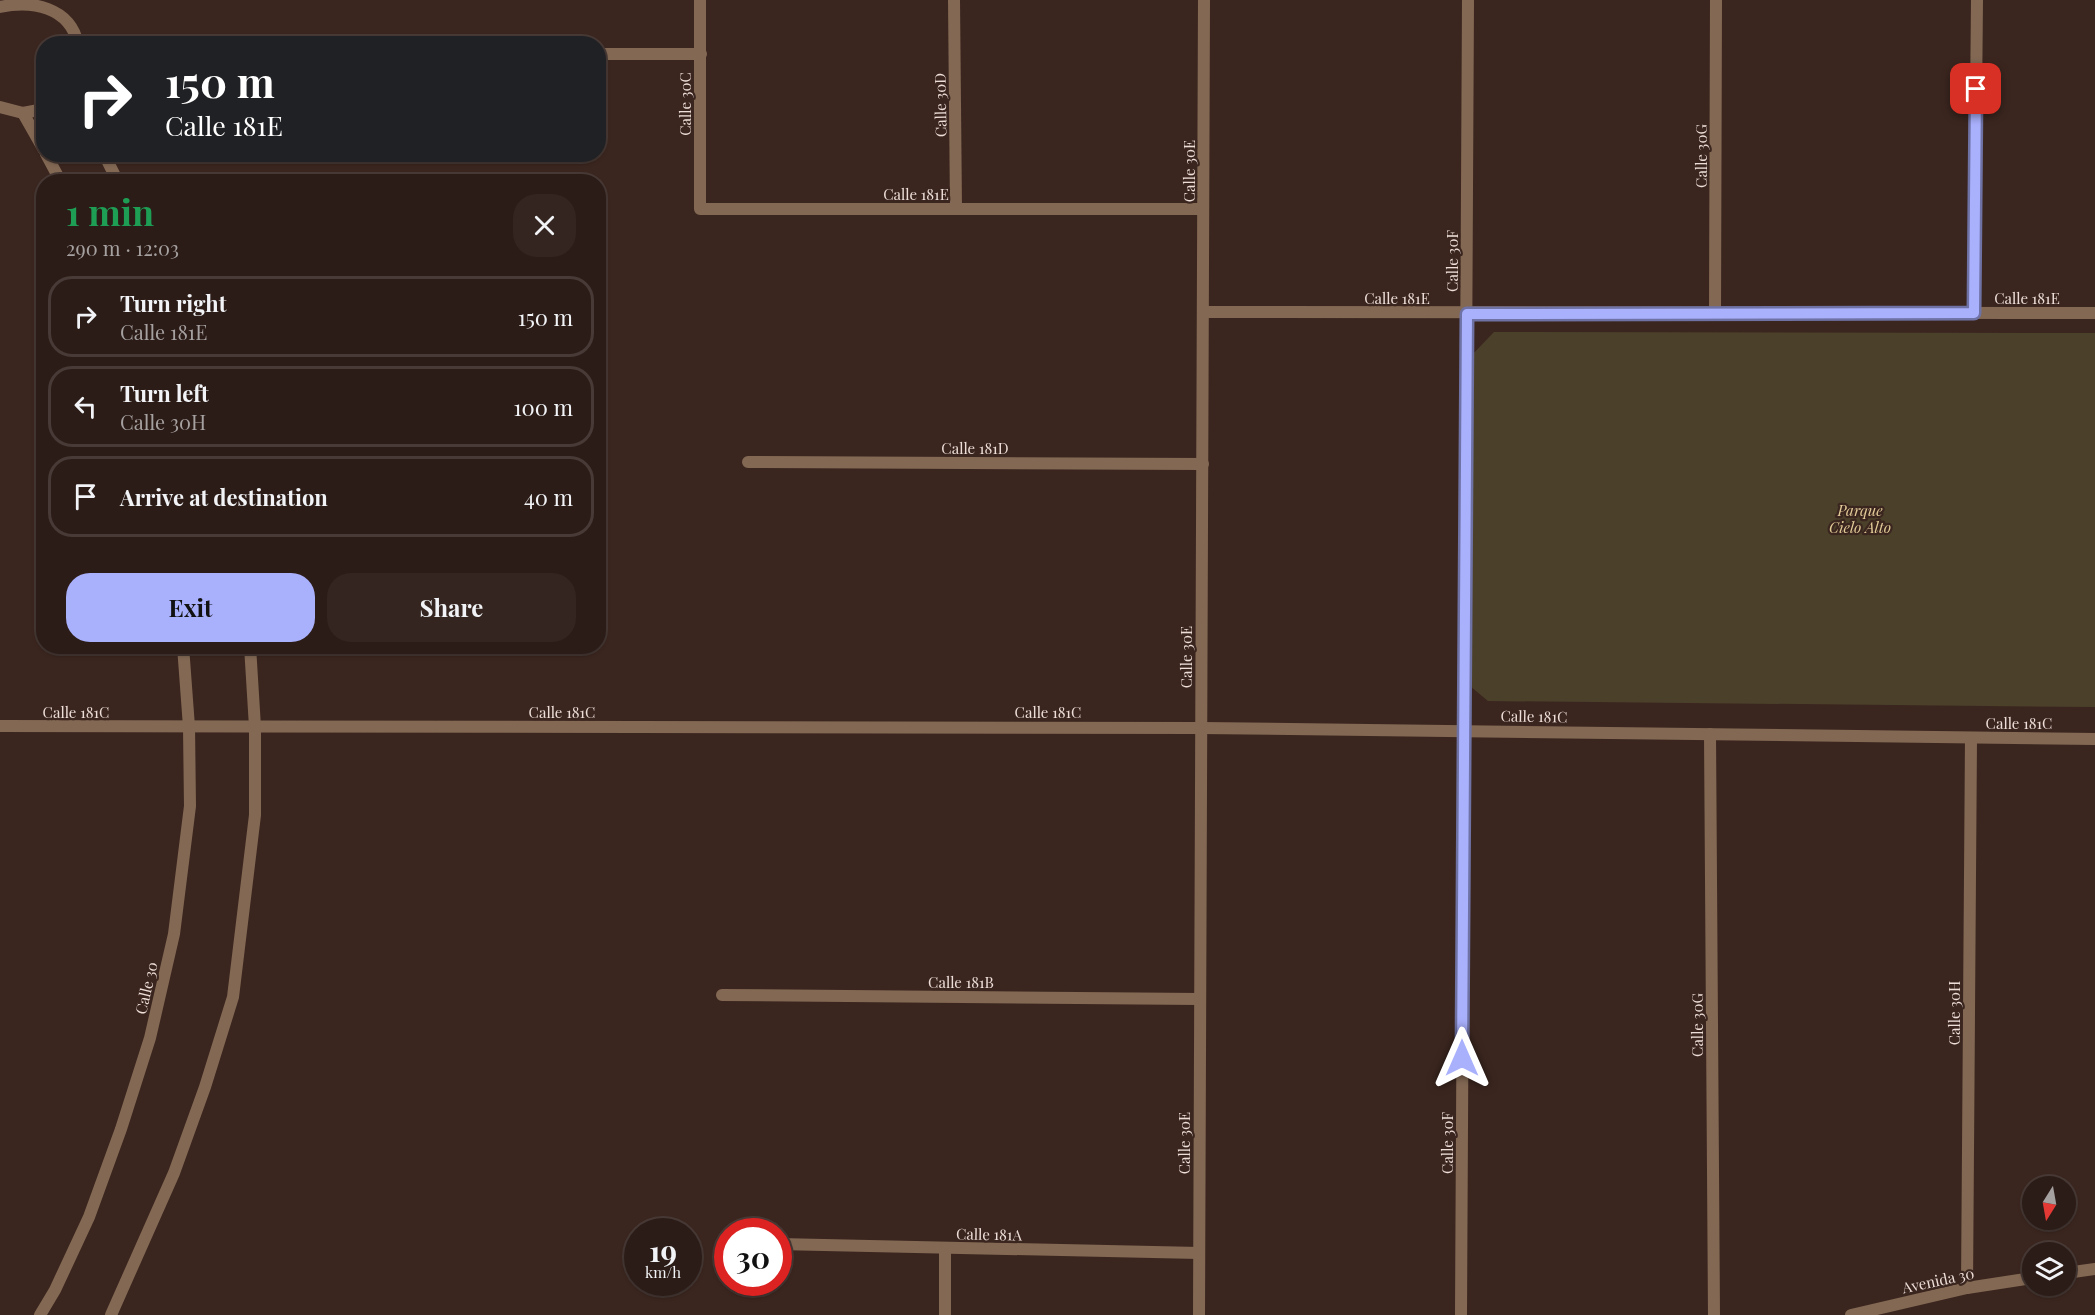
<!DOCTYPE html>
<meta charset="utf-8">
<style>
:root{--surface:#2c1c17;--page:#342520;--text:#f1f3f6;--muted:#a6a1a1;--line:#483a36;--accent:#a9b0fc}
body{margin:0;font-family:"Playfair Display",serif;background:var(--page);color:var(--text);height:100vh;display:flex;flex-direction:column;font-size:22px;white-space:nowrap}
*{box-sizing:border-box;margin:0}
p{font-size:20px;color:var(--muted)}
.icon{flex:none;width:33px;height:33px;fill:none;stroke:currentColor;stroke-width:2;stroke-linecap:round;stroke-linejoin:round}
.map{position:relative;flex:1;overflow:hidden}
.side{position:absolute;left:36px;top:174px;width:570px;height:480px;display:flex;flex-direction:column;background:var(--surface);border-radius:24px;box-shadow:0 2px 4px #0004,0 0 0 2px var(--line)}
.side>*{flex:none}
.banner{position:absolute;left:36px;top:36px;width:570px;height:126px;border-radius:24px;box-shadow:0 2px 4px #0004,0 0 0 2px var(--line);background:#202124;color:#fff;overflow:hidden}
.needle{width:39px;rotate:191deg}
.tools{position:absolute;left:2022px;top:1176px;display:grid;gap:12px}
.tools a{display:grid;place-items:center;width:54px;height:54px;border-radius:50%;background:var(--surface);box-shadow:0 2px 4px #0004,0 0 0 2px var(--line);font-size:30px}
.speed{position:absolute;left:624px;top:1218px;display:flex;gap:12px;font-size:30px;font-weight:700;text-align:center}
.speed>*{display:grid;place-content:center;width:78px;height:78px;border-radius:50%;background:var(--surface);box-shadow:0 2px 4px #0004,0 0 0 2px var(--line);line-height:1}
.speed small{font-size:15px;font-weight:400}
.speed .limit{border:9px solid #d22;background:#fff;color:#111}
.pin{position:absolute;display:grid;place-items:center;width:51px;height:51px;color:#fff;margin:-26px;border-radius:12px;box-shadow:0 3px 9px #0006}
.me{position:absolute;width:66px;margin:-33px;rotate:0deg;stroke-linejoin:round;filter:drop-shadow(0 0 4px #0008)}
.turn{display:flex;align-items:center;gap:21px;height:126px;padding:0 30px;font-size:27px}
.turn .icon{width:78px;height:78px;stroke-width:2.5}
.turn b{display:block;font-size:42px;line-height:51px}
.round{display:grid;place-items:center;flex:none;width:63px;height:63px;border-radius:24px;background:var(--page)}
.overview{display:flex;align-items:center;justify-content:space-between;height:102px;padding:0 30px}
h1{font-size:36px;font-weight:700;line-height:45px;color:#1e9e55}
.button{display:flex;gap:12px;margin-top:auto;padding:12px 30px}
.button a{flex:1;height:69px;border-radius:24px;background:var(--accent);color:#111;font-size:24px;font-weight:700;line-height:69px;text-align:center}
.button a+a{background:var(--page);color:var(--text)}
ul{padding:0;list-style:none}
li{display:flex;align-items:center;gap:18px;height:81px;margin:0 12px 9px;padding:0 18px;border:3px solid var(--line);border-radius:24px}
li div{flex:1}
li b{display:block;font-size:22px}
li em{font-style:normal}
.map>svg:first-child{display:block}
.green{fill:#4b412b}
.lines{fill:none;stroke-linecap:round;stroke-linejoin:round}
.minor{stroke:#836954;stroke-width:12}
.route-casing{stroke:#6e72a4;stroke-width:15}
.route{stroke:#a9b0fc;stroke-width:10}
.labels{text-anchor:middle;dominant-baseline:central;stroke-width:4.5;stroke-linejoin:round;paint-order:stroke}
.street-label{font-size:15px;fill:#edded9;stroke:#3b261f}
.park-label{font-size:15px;font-style:italic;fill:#e4cc99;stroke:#3b261f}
</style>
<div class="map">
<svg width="2095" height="1315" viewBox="0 0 2095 1315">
<rect width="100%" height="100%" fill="#3b261f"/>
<path class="green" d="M 1494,332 L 2095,333 L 2095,707 L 1488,701 L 1470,686 L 1471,356 Z"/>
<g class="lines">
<g class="minor">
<path d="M 700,0 L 700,209 L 1203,209"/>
<path d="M 954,0 L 956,209"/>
<path d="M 0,7 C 32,0 70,7 78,44"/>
<path d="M 598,54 L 701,54"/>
<path d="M 0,107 L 23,113 L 44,109"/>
<path d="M 23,113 L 44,150"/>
<path d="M 46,154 L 61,182"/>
<path d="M 104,154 L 118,182"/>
<path d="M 1203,312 L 2095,313"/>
<path d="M 1715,313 L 1716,0"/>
<path d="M 1974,313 L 1977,0"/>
<path d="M 748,462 L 1203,464"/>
<path d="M 0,726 L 1201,728 L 2095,739"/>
<path d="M 1710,734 L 1714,1315"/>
<path d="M 722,995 L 1200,999"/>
<path d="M 778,1244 L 1199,1253"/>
<path d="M 2066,1273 L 2095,1269"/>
<path d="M 1967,1288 L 1971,738"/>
<path d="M 40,1315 L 55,1290 L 89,1217 L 121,1129 L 150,1038 L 174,934 L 190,806 L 189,727 L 183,646"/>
<path d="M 111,1315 L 174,1173 L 205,1087 L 233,997 L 255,815 L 255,727 L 250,646"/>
<path d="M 945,1315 L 945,1248"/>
<path d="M 1199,1315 L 1204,0"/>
<path d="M 1461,1315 L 1468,0"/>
<path d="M 1851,1315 L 1967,1288 L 2032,1278"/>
</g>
</g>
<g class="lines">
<g class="route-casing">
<path id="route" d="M 1462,1058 L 1467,314 L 1974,313 L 1976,89"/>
</g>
<use href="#route" class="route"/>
</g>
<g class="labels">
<g class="street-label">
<text transform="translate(685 104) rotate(-90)">Calle 30C</text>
<text transform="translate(940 105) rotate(-91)">Calle 30D</text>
<text transform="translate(1701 156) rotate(-90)">Calle 30G</text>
<text transform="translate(1189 171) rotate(-90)">Calle 30E</text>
<text x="916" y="194">Calle 181E</text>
<text transform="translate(1452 261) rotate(-90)">Calle 30F</text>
<text x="1397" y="298">Calle 181E</text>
<text x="2027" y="298">Calle 181E</text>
<text x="975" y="448">Calle 181D</text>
<text transform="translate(1186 657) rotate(-90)">Calle 30E</text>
<text x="76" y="712">Calle 181C</text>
<text x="562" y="712">Calle 181C</text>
<text x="1048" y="712">Calle 181C</text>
<text transform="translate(1534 716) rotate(1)">Calle 181C</text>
<text x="2019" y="723">Calle 181C</text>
<text x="961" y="982">Calle 181B</text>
<text transform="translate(146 988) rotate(-77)">Calle 30</text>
<text transform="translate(1954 1013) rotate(-90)">Calle 30H</text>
<text transform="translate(1697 1025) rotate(-90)">Calle 30G</text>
<text transform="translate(1184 1143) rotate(-90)">Calle 30E</text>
<text transform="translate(1447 1143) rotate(-90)">Calle 30F</text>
<text transform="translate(989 1234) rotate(1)">Calle 181A</text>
<text transform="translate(1938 1280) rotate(-12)">Avenida 30</text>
</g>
<g class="park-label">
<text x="1860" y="510">Parque<tspan x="1860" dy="17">Cielo Alto</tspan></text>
</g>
</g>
</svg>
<div class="tools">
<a><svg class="needle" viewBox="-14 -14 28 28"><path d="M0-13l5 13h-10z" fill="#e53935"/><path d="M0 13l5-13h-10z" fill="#a6a1a1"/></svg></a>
<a><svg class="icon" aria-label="layers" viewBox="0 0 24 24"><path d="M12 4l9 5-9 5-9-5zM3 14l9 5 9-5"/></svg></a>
</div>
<div class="speed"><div>19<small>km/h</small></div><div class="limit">30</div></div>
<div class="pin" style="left:1976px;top:89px;background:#d93025"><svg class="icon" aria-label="arrive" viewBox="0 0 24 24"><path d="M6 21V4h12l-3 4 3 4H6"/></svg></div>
<svg class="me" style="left:1462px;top:1058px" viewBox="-20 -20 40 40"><path d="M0-17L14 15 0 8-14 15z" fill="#a9b0fc" stroke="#fff" stroke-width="4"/></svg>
<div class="banner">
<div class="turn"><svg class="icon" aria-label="right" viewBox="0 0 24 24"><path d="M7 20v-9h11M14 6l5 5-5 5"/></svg><div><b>150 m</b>Calle 181E</div></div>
</div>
<section class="side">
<div class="overview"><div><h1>1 min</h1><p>290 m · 12:03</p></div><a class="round"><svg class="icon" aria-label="close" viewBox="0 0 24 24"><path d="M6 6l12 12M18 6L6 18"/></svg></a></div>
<ul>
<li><svg class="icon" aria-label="right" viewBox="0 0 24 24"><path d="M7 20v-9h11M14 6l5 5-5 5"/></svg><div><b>Turn right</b><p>Calle 181E</p></div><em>150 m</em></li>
<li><svg class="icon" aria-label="left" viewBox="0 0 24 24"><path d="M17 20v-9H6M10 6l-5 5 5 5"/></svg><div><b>Turn left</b><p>Calle 30H</p></div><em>100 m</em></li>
<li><svg class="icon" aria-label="arrive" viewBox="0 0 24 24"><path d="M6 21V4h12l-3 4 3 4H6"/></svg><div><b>Arrive at destination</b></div><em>40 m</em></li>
</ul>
<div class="button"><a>Exit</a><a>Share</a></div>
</section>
</div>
